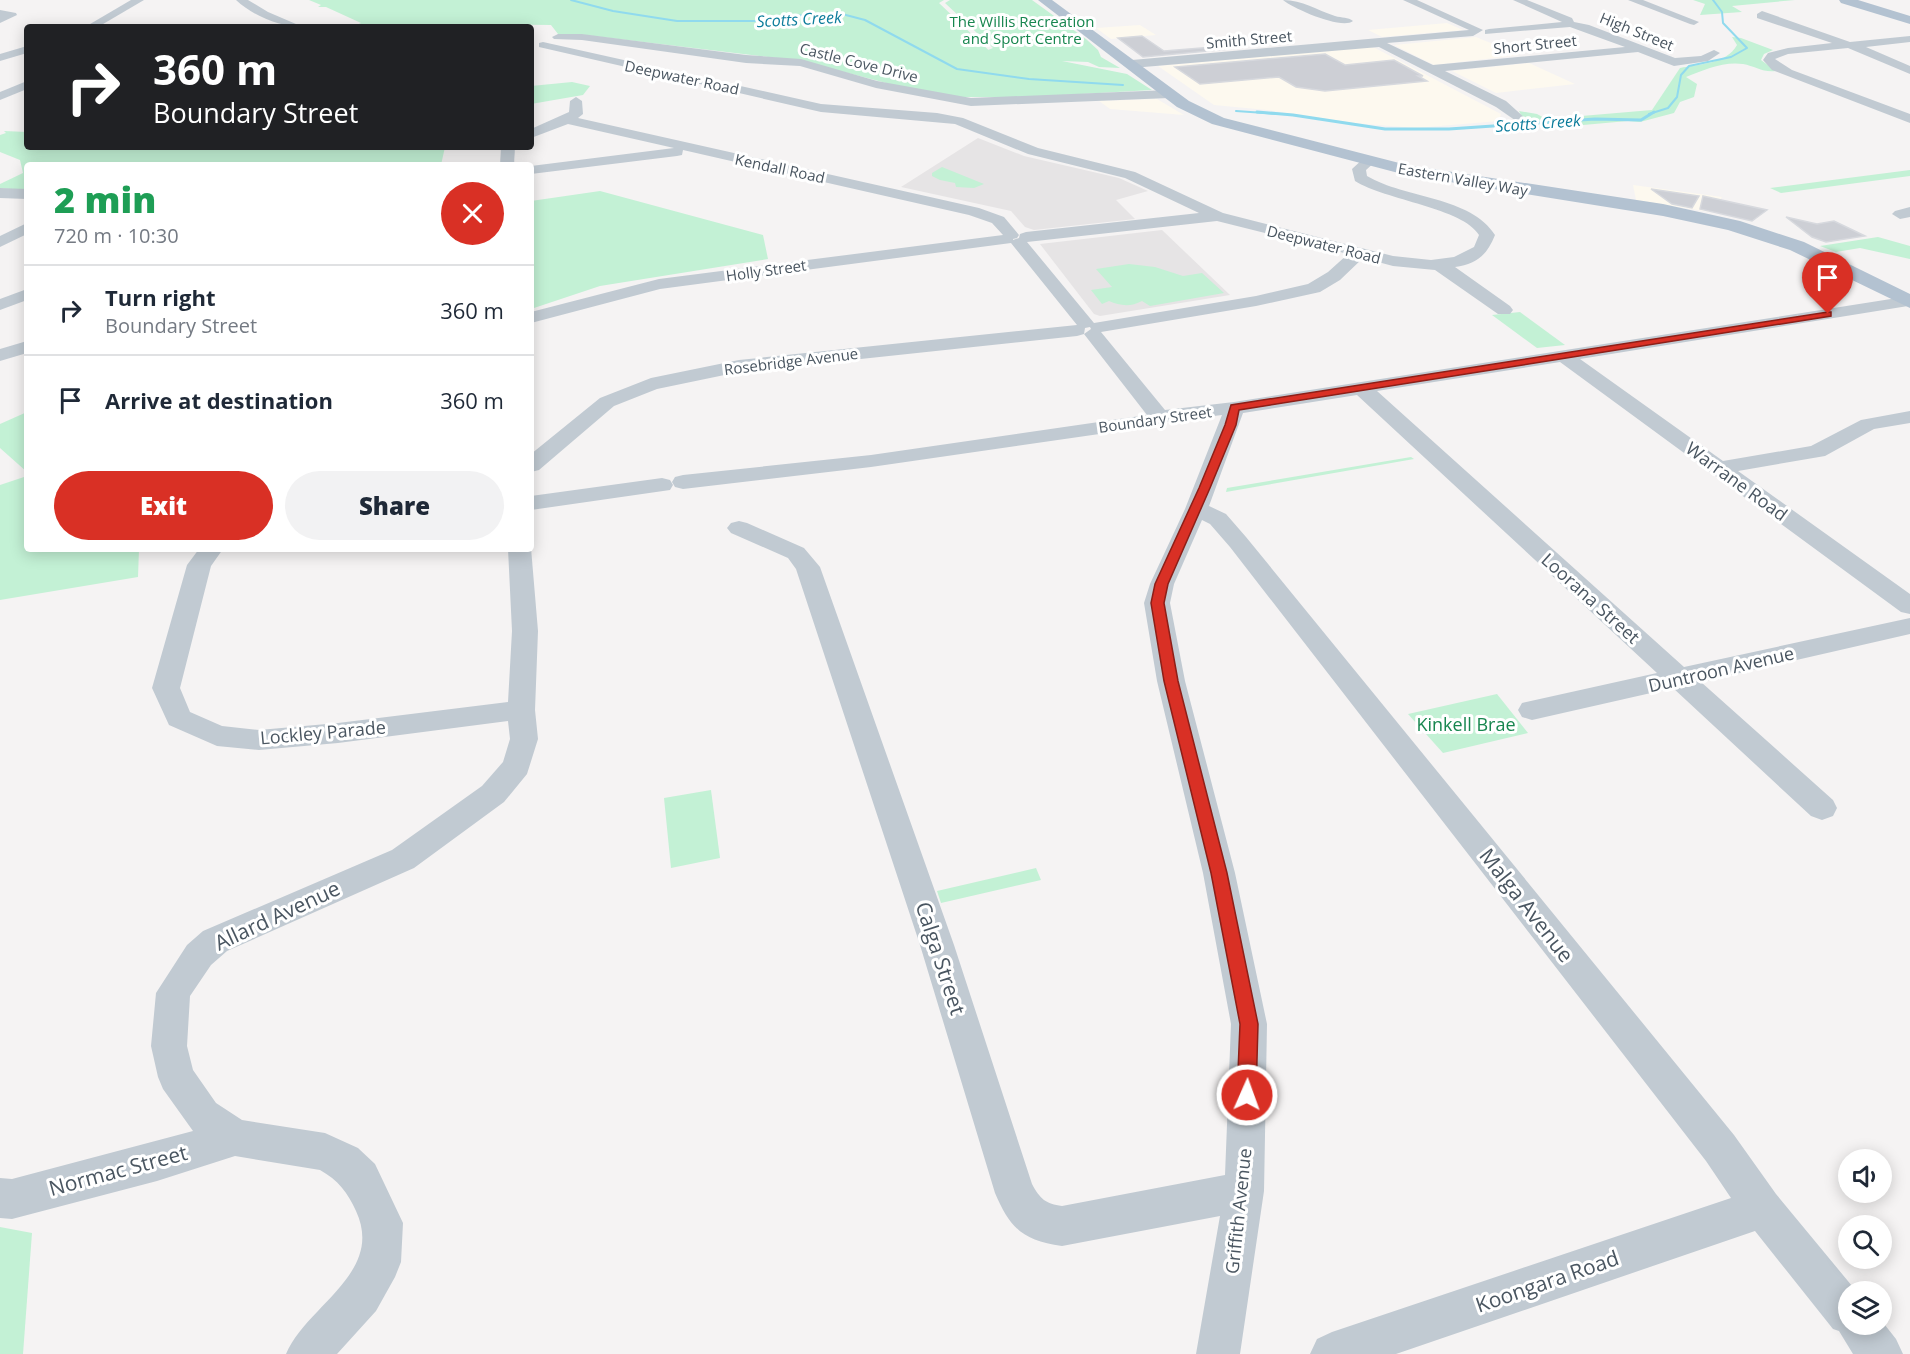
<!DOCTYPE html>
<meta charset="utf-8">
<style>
:root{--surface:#fff;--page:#f2f2f3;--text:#1f2937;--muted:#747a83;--line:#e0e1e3;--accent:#d93025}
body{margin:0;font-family:"Open Sans",sans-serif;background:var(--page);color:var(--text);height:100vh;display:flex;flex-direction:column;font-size:22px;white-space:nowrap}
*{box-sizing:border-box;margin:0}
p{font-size:20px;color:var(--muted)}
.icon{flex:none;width:33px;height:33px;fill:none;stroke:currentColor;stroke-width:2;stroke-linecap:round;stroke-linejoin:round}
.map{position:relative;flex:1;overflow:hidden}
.side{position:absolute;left:24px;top:162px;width:510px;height:390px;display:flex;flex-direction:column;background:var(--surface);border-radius:6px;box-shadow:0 3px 15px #0003}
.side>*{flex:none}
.top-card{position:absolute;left:24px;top:24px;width:510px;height:126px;border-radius:6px;box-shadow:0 3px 15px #0003;background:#202124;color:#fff;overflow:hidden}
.fabs{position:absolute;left:1838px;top:1149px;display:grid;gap:12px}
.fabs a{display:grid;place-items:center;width:54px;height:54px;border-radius:50%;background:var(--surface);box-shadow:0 3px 15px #0003;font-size:30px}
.pin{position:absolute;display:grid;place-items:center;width:51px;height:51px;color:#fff;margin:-62px -26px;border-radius:50% 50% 50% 0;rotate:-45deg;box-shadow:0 0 6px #0007}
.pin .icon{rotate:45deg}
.me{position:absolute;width:66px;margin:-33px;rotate:2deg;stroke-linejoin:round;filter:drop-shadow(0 0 4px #0008)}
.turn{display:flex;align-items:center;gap:21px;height:126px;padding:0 30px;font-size:27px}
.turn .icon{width:78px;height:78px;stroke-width:2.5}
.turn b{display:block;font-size:42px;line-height:51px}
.round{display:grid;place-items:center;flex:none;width:63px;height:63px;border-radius:32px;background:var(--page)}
.headline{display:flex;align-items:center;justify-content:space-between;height:102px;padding:0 30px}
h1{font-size:36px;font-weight:800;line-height:45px;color:#1e9e55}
.button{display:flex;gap:12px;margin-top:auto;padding:12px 30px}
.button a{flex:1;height:69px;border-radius:36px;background:var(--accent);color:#fff;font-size:24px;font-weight:800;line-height:69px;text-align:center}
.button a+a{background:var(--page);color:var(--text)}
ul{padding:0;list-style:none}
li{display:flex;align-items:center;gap:18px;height:90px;padding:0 30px;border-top:2px solid var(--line)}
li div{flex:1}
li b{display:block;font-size:22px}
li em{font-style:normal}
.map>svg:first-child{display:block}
.commercial{fill:#fdf9ef}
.education{fill:#e6e4e5}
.green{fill:#c3f1d5}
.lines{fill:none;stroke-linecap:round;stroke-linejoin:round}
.stream-far1{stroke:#90daee;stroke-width:2}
.stream{stroke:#90daee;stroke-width:3}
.building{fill:#cdcfd5;stroke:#d7d9de;stroke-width:1.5}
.minor{fill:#c1cad2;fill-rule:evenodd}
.major{fill:#b3c2d1;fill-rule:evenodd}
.route{fill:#d93025;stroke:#8d1f18;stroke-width:1.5}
.labels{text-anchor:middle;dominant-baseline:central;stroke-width:6;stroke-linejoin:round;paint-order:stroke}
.far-park-label{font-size:15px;fill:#17864f;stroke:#fff}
.far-street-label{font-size:15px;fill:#4a5661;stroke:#fff}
.far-water-label{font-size:16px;font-style:italic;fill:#0c7c9b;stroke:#fff}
.street-label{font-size:18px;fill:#4a5661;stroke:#fff}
.park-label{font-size:18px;fill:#17864f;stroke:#fff}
.near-street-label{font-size:21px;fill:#4a5661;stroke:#fff}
</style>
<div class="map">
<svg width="1910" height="1354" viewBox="0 0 1910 1354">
<rect width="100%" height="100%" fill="#f5f3f3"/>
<g class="commercial">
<path d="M 1447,23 L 1463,30 L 1382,37 L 1368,30 Z"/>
<path d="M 1140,25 L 1156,35 L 1111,39 L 1096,28 Z"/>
<path d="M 1476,37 L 1520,55 L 1434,65 L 1394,45 Z"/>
<path d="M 1368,47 L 1375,48 L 1501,114 L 1499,121 L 1416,128 L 1354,123 L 1267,110 L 1214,105 L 1158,66 Z"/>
<path d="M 1529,63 L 1575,84 L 1496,93 L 1452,71 Z"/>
<path d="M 1157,99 L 1184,115 L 1110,109 L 1099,101 Z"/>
<path d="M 1633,185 L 1722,197 L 1710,212 L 1636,200 Z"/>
</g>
<g class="education">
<path d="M 978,138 L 1024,156 L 1119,178 L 1148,191 L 1116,200 L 1135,219 L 1034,230 L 1025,227 L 1011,211 L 901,187 Z"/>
<path d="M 1162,230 L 1230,295 L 1100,316 L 1094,314 L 1040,244 Z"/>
</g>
<g class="green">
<path d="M 309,0 L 944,0 L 939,3 L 999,60 L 988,50 L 993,48 L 945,3 L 950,0 L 1032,0 L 1086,39 L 1098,50 L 1101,57 L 1120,68 L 1099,67 L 1088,62 L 1062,61 L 1127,74 L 1152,90 L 1028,97 L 954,97 L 913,90 L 802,61 L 577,34 L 558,34 L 551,25 L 444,24 L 352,27 L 361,23 L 326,7 L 318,7 L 321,5 Z"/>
<path d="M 1693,0 L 1795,0 L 1732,6 L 1742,12 L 1700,15 L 1705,4 Z"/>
<path d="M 1732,37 L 1741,38 L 1773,50 L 1764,54 L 1761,60 L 1776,71 C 1763,73 1755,66 1743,64 C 1724,61 1703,70 1686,77 L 1697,84 L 1694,97 L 1680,102 L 1674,113 L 1640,122 L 1628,121 L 1583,125 L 1569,122 L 1532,125 L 1524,121 L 1519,111 L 1537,114 L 1546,119 L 1652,110 L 1680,68 C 1699,64 1727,64 1737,45 Z"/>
<path d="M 572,82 L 590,86 L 583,95 L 531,104 L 531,86 Z"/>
<path d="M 4,131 L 27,132 L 27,147 L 445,147 L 441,165 L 27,165 L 27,191 L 0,188 L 0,184 L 23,173 L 20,160 L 0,152 L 0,135 L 6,133 Z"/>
<path d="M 942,167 L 984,184 L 974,188 L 956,187 L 955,183 L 940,180 L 932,176 L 932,173 Z"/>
<path d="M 1910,170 L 1910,176 L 1781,193 L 1770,188 Z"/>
<path d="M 600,191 L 763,235 L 768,259 L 600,286 L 531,309 L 531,201 Z"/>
<path d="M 1878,237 L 1910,246 L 1910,259 L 1860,248 L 1836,252 L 1820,246 Z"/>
<path d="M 1129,264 L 1155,267 L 1183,276 L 1202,273 L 1224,293 L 1150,306 L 1142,301 C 1131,307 1120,306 1109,301 L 1102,304 L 1091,290 L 1112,287 L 1096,269 Z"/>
<path d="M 1520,312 L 1565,345 L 1537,348 L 1492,315 Z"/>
<path d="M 27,412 L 27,472 L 0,448 L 0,424 Z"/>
<path d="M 1411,457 L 1414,459 L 1226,492 L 1227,488 Z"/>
<path d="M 27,476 L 27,549 L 139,549 L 138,577 L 0,600 L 0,485 Z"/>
<path d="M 1497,694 L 1528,733 L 1443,753 L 1408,714 Z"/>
<path d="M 711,790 L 720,858 L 671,868 L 664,798 Z"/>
<path d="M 1036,868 L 1041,880 L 941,903 L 937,891 Z"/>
<path d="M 0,1227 L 32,1233 L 23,1354 L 0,1354 Z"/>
</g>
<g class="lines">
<g class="stream-far1">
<path d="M 571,0 L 613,11 L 677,21 L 759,21 L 787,16 L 842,14 L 865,20 L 957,69 L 1029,79 L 1123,85"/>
<path d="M 1236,111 L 1278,114"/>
<path d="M 1649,114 L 1668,108 L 1677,97 L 1681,75 L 1689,66 L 1731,57 L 1747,48 L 1723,23 L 1722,12 L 1713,0"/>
</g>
<path class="stream" d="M 1257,112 L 1293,115 L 1385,129 L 1449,129 L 1595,119 L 1641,120 L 1654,112"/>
</g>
<g class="building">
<path d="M 1142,36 L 1164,51 L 1226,46 L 1230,49 L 1143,57 L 1118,38 Z"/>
<path d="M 1325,54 L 1345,65 L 1394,60 L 1423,76 L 1418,76 L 1427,81 L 1325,91 L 1296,87 L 1279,77 L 1200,84 L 1175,67 Z"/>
<path d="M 1651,189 L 1699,196 L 1692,208 L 1672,204 Z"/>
<path d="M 1703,196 L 1767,210 L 1752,221 L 1700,209 Z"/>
<path d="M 1786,217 L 1817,224 L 1834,221 L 1865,236 L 1826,242 L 1812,237 Z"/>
</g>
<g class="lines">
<g class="minor">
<path d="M 131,0 L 144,0 L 98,27 L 85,27 Z"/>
<path d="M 236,0 L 248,0 L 268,12 L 303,27 C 280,27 253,16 236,0 Z"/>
<path d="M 1283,0 C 1303,0 1316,10 1335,16 C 1342,18 1348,17 1353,21 C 1342,30 1294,9 1283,0 Z"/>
<path d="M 1403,0 L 1417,0 L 1483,30 L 1473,36 L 1387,43 L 1433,65 L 1625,47 L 1570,27 L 1485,34 L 1485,30 L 1489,29 L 1562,22 L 1513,0 L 1527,0 L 1572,18 L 1574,22 L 1589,25 L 1675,58 L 1701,56 L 1714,50 L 1720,53 L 1708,61 L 1674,66 L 1638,52 L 1445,71 L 1506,101 L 1526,119 L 1519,123 L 1496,107 L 1379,47 L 1132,68 L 1126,64 L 1132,60 L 1469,30 Z"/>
<path d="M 1628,0 L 1643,0 L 1699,22 L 1694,25 L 1690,24 Z"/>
<path d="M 0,10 L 16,13 L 17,15 L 0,23 Z"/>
<path d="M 1762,11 L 1850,42 L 1910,36 L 1910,42 L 1866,47 L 1910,66 L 1910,74 L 1848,48 L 1788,54 L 1775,59 L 1792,70 L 1910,114 L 1910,123 L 1772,70 L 1763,60 L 1768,53 L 1788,48 L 1832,43 L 1757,18 L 1757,14 Z"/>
<path d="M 558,34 L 582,34 L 746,55 L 801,59 L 877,81 L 971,98 L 1169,90 L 1175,94 L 1169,98 L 971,106 L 876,88 L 800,66 L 746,63 L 582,40 L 554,39 L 552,37 Z"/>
<path d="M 543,42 L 821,104 L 937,113 L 963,118 L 1038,148 L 1135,172 L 1223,213 L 1393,256 L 1431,260 L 1454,257 L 1474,247 L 1479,235 C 1463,208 1385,200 1355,181 L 1352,169 L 1364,158 L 1369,157 L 1376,161 L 1366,170 L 1367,176 C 1406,199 1470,196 1495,235 C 1487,255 1477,264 1455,267 L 1510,306 L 1513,310 L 1510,314 L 1498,314 L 1435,270 L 1393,266 L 1363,258 L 1340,280 L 1320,292 L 1256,306 L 1101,332 L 1165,410 L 1234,402 L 1910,296 L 1910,306 L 1908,306 L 1580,359 L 1723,461 L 1811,446 L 1861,420 L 1910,411 L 1910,423 L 1874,429 L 1825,456 L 1738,471 L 1910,594 L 1910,614 L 1901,612 L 1560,362 L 1377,391 L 1684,667 L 1910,618 L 1910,634 L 1701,682 L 1833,800 L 1837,808 L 1833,816 L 1822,820 L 1811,816 L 1673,688 L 1532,720 L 1522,717 L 1518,710 L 1522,703 L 1657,673 L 1357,395 L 1243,413 L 1209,506 L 1226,514 L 1246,537 L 1734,1135 L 1776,1194 L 1857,1292 L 1848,1292 L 1848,1324 L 1881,1324 L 1881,1320 L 1896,1339 L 1903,1354 L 1853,1354 L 1839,1331 L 1833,1329 L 1755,1231 L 1396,1354 L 1310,1354 L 1317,1339 L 1332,1332 L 1731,1198 L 1706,1161 L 1230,547 L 1210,524 L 1202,520 L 1174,584 L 1170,603 L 1185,681 L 1235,873 L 1267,1024 L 1264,1191 L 1240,1354 L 1196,1354 L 1220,1216 L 1062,1246 C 1023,1241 1010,1228 995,1193 L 920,945 L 796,569 L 788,558 L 731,533 L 727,528 L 731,523 L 739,521 L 747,523 L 804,548 L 820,567 L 954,945 L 1032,1184 C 1040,1199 1046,1204 1062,1206 L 1225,1175 L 1231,1024 L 1203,873 L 1157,681 L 1144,603 L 1150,584 L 1185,509 L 1222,415 L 1165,422 L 1148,427 L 871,467 L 683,489 L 675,487 L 672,482 L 675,477 L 683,475 L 871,455 L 1147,415 L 1084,334 L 1091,329 L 1090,327 L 1085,328 L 1084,334 L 1077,336 L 739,372 L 657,389 L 614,406 L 539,470 L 531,472 L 531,454 L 600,398 L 651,378 L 739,360 L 1077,325 L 1011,243 L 660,289 L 531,323 L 531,312 L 659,279 L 1003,235 L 992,223 L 969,215 L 683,150 L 682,155 L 677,156 L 531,174 L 531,166 L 674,148 L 568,124 L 531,138 L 531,129 L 569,112 L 570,101 L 576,97 L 582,101 L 583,114 L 578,118 L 979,208 L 1004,217 L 1019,235 L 1017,238 L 1013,239 L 1013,240 L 1019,238 L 1020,234 L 1026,232 L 1199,213 L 1125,178 L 1028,154 L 955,124 L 821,112 L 539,47 L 539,43 ZM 1217,221 L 1348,254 L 1328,272 L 1308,284 L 1256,296 L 1094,323 L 1027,242 Z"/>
<path d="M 27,46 L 27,53 L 0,61 L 0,54 Z"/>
<path d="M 27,81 L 27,89 L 0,100 L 0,92 Z"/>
<path d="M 501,147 L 515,147 L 514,165 L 500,165 Z"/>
<path d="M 0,188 L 27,189 L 27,199 L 0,198 Z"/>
<path d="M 1910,207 L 1910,217 L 1900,219 L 1892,214 L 1895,211 Z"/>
<path d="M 27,223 L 27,234 L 0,247 L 0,236 Z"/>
<path d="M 27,289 L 27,300 L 0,310 L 0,299 Z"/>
<path d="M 27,341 L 27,353 L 0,361 L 0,349 Z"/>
<path d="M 662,478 L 670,480 L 673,485 L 670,490 L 531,510 L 531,496 Z"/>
<path d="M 531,548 L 538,631 L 535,710 L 538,739 L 527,774 L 504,802 L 414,868 L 227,951 L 211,965 L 190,996 L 187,1046 L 193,1070 L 216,1103 L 242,1120 L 325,1133 L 358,1148 L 375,1164 L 403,1223 L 401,1262 L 395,1277 L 376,1311 L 337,1354 L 286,1354 C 306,1306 385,1273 356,1211 C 348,1193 338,1180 320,1170 L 235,1156 L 157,1181 L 12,1219 L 0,1218 L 0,1178 L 12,1179 L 193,1131 L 163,1089 L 158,1077 L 151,1046 L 156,993 L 187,945 L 203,931 L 392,850 L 482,786 L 503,762 L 510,739 L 508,721 L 338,743 L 259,750 L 217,746 L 169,725 L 152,688 L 187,565 L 199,549 L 223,549 L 211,566 L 180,688 L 190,712 L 222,726 L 259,730 L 338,723 L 508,702 L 512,631 L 508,549 Z"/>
</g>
<g class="major">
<path d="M 1038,0 L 1052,0 L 1189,101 L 1224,118 L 1407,165 L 1663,204 L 1740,221 L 1804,242 L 1910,294 L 1910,308 L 1790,250 L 1728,230 L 1663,216 L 1406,175 L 1212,124 L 1177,107 Z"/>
<path d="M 1839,0 L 1858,0 L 1910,16 L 1910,24 L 1841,3 Z"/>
</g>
</g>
<path class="route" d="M 1828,312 L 1831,312 L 1831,316 L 1239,410 L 1236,425 L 1210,488 L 1168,584 L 1164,603 L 1178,681 L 1227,873 L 1258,1024 L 1256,1095 L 1253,1102 L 1247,1104 L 1240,1102 L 1237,1095 L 1240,1024 L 1211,873 L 1164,681 L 1151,603 L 1155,584 L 1199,488 L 1225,425 L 1231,405 Z"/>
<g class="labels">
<g class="far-park-label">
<text x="1022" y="21">The Willis Recreation<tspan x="1022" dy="17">and Sport Centre</tspan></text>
</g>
<g class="far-street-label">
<text transform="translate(1637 31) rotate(22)">High Street</text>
<text transform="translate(1249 39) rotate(-5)">Smith Street</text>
<text transform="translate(1535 44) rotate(-6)">Short Street</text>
<text transform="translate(859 62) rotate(14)">Castle Cove Drive</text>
<text transform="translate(682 77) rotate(12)">Deepwater Road</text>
<text transform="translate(780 168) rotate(12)">Kendall Road</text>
<text transform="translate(1463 179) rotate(10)">Eastern Valley Way</text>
<text transform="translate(1324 244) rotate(14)">Deepwater Road</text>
<text transform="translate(766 270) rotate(-8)">Holly Street</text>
<text transform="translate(791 361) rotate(-7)">Rosebridge Avenue</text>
<text transform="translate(1155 419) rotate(-8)">Boundary Street</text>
</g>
<g class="far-water-label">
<text transform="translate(799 19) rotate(-3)">Scotts Creek</text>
<text transform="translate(1538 123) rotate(-4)">Scotts Creek</text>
</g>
<g class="street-label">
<text transform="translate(1737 481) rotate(36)">Warrane Road</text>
<text transform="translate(1591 598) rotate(42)">Loorana Street</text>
<text transform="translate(1721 669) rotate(-13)">Duntroon Avenue</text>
<text transform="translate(323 732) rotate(-5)">Lockley Parade</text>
<text transform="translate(1238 1211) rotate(-84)">Griffith Avenue</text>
</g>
<g class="park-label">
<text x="1466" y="724">Kinkell Brae</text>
</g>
<g class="near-street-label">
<text transform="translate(1527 905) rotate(52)">Malga Avenue</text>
<text transform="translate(277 915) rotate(-25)">Allard Avenue</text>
<text transform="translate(941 958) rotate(72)">Calga Street</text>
<text transform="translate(118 1170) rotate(-15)">Normac Street</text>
<text transform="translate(1547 1281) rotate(-19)">Koongara Road</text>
</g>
</g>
</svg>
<div class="fabs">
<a><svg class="icon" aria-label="sound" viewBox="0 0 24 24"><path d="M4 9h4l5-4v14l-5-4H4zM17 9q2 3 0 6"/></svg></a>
<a><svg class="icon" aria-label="search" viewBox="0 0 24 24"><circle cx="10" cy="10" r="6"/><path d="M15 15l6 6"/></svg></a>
<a><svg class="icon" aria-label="layers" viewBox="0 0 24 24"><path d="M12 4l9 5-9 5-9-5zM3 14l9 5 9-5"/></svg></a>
</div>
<div class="pin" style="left:1828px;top:314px;background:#d93025"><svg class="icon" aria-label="arrive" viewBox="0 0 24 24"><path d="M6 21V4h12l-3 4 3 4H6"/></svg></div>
<svg class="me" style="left:1247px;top:1095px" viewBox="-20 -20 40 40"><circle r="17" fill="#d93025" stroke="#fff" stroke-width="3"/><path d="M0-11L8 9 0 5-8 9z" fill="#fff"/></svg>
<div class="top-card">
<div class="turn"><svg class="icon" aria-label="right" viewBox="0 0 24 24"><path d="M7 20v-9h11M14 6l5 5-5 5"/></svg><div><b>360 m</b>Boundary Street</div></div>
</div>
<section class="side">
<div class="headline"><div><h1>2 min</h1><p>720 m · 10:30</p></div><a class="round" style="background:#d93025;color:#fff"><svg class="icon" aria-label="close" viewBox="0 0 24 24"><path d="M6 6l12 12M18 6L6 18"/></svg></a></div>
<ul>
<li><svg class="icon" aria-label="right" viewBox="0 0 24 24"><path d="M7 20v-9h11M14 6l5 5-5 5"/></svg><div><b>Turn right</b><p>Boundary Street</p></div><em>360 m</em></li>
<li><svg class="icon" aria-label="arrive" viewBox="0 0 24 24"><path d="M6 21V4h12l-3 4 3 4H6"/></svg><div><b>Arrive at destination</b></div><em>360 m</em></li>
</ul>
<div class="button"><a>Exit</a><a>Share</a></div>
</section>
</div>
